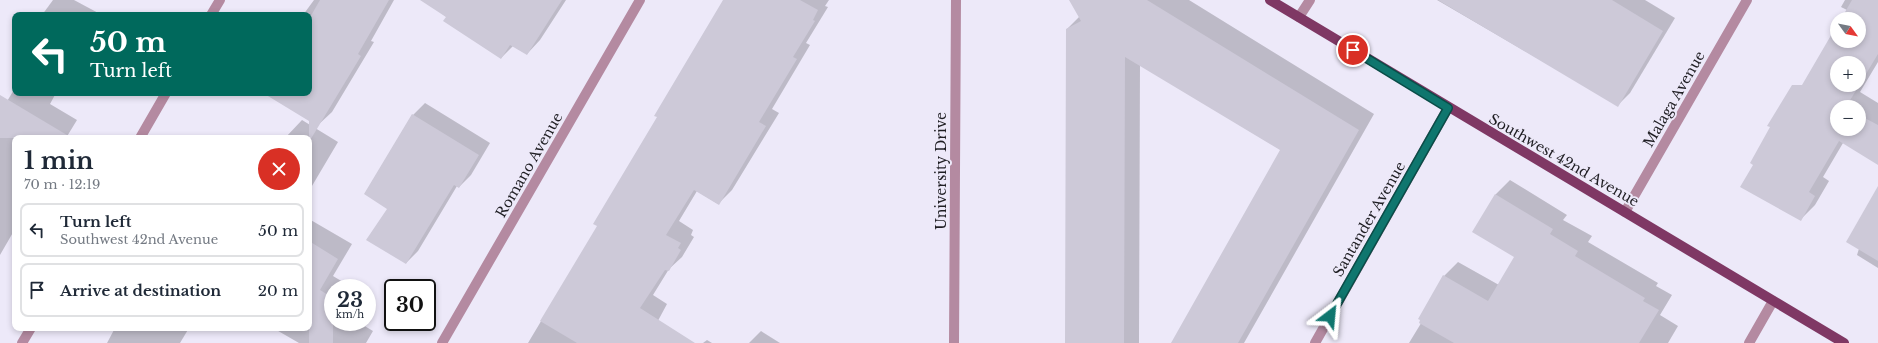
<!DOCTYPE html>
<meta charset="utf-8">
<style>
:root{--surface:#fff;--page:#f6f6f7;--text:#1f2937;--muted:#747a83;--line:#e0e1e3}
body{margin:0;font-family:"Libre Baskerville",serif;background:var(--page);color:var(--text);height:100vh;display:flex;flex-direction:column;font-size:15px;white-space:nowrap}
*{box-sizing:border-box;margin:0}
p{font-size:13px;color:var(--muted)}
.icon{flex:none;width:22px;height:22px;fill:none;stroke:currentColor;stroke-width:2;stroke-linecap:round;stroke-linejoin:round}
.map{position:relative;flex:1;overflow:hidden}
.panel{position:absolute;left:12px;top:135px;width:300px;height:196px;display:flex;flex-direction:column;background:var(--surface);border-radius:8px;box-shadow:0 2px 6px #0003}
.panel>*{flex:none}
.banner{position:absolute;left:12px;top:12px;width:300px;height:84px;border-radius:8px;box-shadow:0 2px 6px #0003;background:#00695c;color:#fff;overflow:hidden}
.needle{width:26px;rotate:123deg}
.buttons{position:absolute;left:1830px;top:12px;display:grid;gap:8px}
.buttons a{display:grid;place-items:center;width:36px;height:36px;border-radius:50%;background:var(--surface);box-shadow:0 2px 6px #0003;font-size:20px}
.speed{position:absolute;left:324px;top:279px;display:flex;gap:8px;font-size:20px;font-weight:700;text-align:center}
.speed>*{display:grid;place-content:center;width:52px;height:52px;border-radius:50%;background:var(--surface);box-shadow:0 2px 6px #0003;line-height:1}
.speed small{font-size:10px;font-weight:400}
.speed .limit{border:2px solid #111;border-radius:6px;background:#fff;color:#111}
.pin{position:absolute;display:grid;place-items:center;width:34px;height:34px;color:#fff;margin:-17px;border:2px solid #fff;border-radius:50%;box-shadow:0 1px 4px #0007}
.me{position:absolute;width:44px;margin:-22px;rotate:29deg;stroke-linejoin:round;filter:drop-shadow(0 0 3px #0008)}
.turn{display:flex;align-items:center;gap:14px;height:84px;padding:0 12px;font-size:18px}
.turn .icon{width:52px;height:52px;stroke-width:2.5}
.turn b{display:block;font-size:28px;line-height:34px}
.round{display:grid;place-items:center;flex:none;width:42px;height:42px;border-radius:21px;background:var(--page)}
.overview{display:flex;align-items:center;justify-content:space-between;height:68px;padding:0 12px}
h1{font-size:24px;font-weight:700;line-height:30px}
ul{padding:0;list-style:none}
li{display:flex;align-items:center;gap:12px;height:54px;margin:0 8px 6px;padding:0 4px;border:2px solid var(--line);border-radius:8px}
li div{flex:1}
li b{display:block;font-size:15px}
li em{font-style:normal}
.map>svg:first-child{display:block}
.shadow{fill:#0003;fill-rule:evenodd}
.building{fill:#cdc9d8;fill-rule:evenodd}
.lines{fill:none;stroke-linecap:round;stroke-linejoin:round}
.minor{stroke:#b48aa1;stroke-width:10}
.tertiary{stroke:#b48aa1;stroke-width:10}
.primary{stroke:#7f3864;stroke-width:10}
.route-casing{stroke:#0a4d48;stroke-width:10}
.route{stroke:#0f766e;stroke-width:7}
.labels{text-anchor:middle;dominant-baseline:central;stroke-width:4;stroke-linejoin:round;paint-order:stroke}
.street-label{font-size:14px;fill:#1f1e23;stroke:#ede9f9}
</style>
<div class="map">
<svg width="1878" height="343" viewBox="0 0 1878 343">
<rect width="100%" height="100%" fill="#ede9f9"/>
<g class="shadow">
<path d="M 53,0 L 74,0 L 102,15 L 42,15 Z"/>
<path d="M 314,0 L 394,0 L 371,41 L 374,42 L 332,112 L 318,125 L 274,93 L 309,93 L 309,15 L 303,15 Z"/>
<path d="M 424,0 L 566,0 L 540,40 L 527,54 L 513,46 L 501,58 Z"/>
<path d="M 724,0 L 829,0 L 825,6 L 828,7 L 806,43 L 810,45 L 772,109 L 779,113 L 732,190 L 718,204 L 697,191 L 679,221 L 693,230 L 691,235 L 694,237 L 682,257 L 669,269 L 653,295 L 667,304 L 646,343 L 528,343 L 598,226 Z"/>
<path d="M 1079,0 L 1189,0 L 1374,114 L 1244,343 L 1172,343 L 1281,150 L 1140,65 L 1139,343 L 1066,343 L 1067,29 L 1079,17 Z"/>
<path d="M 1437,0 L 1645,0 L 1675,18 L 1630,93 L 1618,105 Z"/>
<path d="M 1845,0 L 1878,0 L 1878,62 L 1860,92 L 1878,103 L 1878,128 L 1843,143 L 1823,177 L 1829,181 L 1815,205 L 1800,220 L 1837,27 L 1837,41 L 1859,41 L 1859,19 L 1842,19 L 1847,10 L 1841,7 ZM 1837,63 L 1859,63 L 1859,85 L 1837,85 ZM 1837,107 L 1859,107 L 1859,129 L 1837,129 Z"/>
<path d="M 15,88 L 15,93 L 56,93 L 50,104 L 77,120 L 66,138 L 15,138 L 15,229 L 0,255 L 0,113 Z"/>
<path d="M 425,103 L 490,143 L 471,175 L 459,187 L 457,186 L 418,251 L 406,263 L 389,208 L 413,115 Z"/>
<path d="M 302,120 L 338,142 L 309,191 L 309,138 L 285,138 Z"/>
<path d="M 1510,180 L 1567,215 L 1563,220 L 1592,236 L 1588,242 L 1658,283 L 1656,286 L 1672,295 L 1660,315 L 1678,326 L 1668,343 L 1409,343 L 1423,320 L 1420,318 L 1444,276 L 1458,262 L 1499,285 L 1516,257 L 1474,232 L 1496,194 Z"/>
<path d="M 1878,188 L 1878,268 L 1857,255 Z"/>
<path d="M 309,219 L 352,244 L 333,276 L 353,288 L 333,288 L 333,322 L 365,322 L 363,325 L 373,331 L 366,343 L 299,343 L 273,328 L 309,328 Z"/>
<path d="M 115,328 L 189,328 L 180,343 L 107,343 Z"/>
<path d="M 761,331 L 780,343 L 749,343 Z"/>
<path d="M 707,340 L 712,343 L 703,343 Z"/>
</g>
<g class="building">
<path d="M 320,0 L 389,0 L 358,54 L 361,56 L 309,142 L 309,121 L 263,93 L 309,93 L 309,19 Z"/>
<path d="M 420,0 L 562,0 L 527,55 L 510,45 L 501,59 L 443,21 L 446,17 Z"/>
<path d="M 723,0 L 800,0 L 818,10 L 813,20 L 815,21 L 793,57 L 797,59 L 759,122 L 766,126 L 719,205 L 694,190 L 666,235 L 681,243 L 678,248 L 681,250 L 669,271 L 665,270 L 640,308 L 695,343 L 577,343 L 540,321 L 597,226 L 593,224 L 657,117 L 654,116 Z"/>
<path d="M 1069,0 L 1147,0 L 1359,130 L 1238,343 L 1171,343 L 1280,150 L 1125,57 L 1124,343 L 1065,343 L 1066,29 L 1081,21 Z"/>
<path d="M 1438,0 L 1612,0 L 1663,31 L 1618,107 Z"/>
<path d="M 1852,0 L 1878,0 L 1878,54 L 1846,107 L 1837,107 L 1837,129 L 1859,129 L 1859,115 L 1878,125 L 1878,165 L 1839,141 L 1809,192 L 1815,196 L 1801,221 L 1740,187 L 1753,165 L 1750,163 L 1770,127 L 1767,126 L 1792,85 L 1802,85 L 1837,25 L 1837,41 L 1859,41 L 1859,19 L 1841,19 ZM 1837,63 L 1859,63 L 1859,85 L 1837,85 Z"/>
<path d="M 0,95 L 72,138 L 0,138 Z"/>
<path d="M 412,114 L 479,155 L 459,188 L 454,185 L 406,264 L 366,240 L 387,209 L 364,194 Z"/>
<path d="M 1878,186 L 1878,261 L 1846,242 Z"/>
<path d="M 1495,194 L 1553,229 L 1550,234 L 1578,251 L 1575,256 L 1645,298 L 1643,301 L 1659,310 L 1639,343 L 1454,343 L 1419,323 L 1420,320 L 1418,319 L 1443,275 L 1488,301 L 1514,257 L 1472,232 Z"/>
<path d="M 309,241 L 338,259 L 320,290 L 333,298 L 333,343 L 309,343 Z"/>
</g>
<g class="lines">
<g class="minor">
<path d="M 211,15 L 220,0"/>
<path d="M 1299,17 L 1310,0"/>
<path d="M 140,138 L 166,93"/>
<path d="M 1625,212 L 1747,0"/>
<path d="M 22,343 L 31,328"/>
<path d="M 442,343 L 640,0"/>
<path d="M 1315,343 L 1448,108"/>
<path d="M 1749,343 L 1773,301"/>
</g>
<path class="tertiary" d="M 954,343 L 956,0"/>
<path class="primary" d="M 1270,0 L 1844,343"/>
</g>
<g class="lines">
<g class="route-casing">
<path id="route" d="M 1330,316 L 1448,108 L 1353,50"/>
</g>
<use href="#route" class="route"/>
</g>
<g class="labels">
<g class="street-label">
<text transform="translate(1674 99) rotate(-60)">Malaga Avenue</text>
<text transform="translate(1564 160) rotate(30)">Southwest 42nd Avenue</text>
<text transform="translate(529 165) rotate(-60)">Romano Avenue</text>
<text transform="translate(941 171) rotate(-90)">University Drive</text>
<text transform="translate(1369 219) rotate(-60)">Santander Avenue</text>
</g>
</g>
</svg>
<div class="buttons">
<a><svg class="needle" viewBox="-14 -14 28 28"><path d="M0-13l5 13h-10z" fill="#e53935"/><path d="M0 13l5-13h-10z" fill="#747a83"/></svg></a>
<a>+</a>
<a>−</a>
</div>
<div class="speed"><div>23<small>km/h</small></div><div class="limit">30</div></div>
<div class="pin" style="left:1353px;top:50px;background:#d93025"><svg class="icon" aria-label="arrive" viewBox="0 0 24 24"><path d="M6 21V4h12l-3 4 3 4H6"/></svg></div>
<svg class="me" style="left:1330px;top:316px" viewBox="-20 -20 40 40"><path d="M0-17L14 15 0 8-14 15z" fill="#0f766e" stroke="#fff" stroke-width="4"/></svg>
<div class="banner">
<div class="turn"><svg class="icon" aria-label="left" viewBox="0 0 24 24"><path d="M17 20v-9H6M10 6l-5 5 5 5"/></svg><div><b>50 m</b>Turn left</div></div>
</div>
<section class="panel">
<div class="overview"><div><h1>1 min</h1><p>70 m · 12:19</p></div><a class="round" style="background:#d93025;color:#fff"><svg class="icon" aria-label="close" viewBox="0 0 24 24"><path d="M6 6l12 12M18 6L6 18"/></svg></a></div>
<ul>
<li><svg class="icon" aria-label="left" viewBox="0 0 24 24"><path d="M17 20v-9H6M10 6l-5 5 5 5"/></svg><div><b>Turn left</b><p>Southwest 42nd Avenue</p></div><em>50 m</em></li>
<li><svg class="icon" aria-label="arrive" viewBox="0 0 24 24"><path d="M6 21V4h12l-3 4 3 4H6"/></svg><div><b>Arrive at destination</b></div><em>20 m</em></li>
</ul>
</section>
</div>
